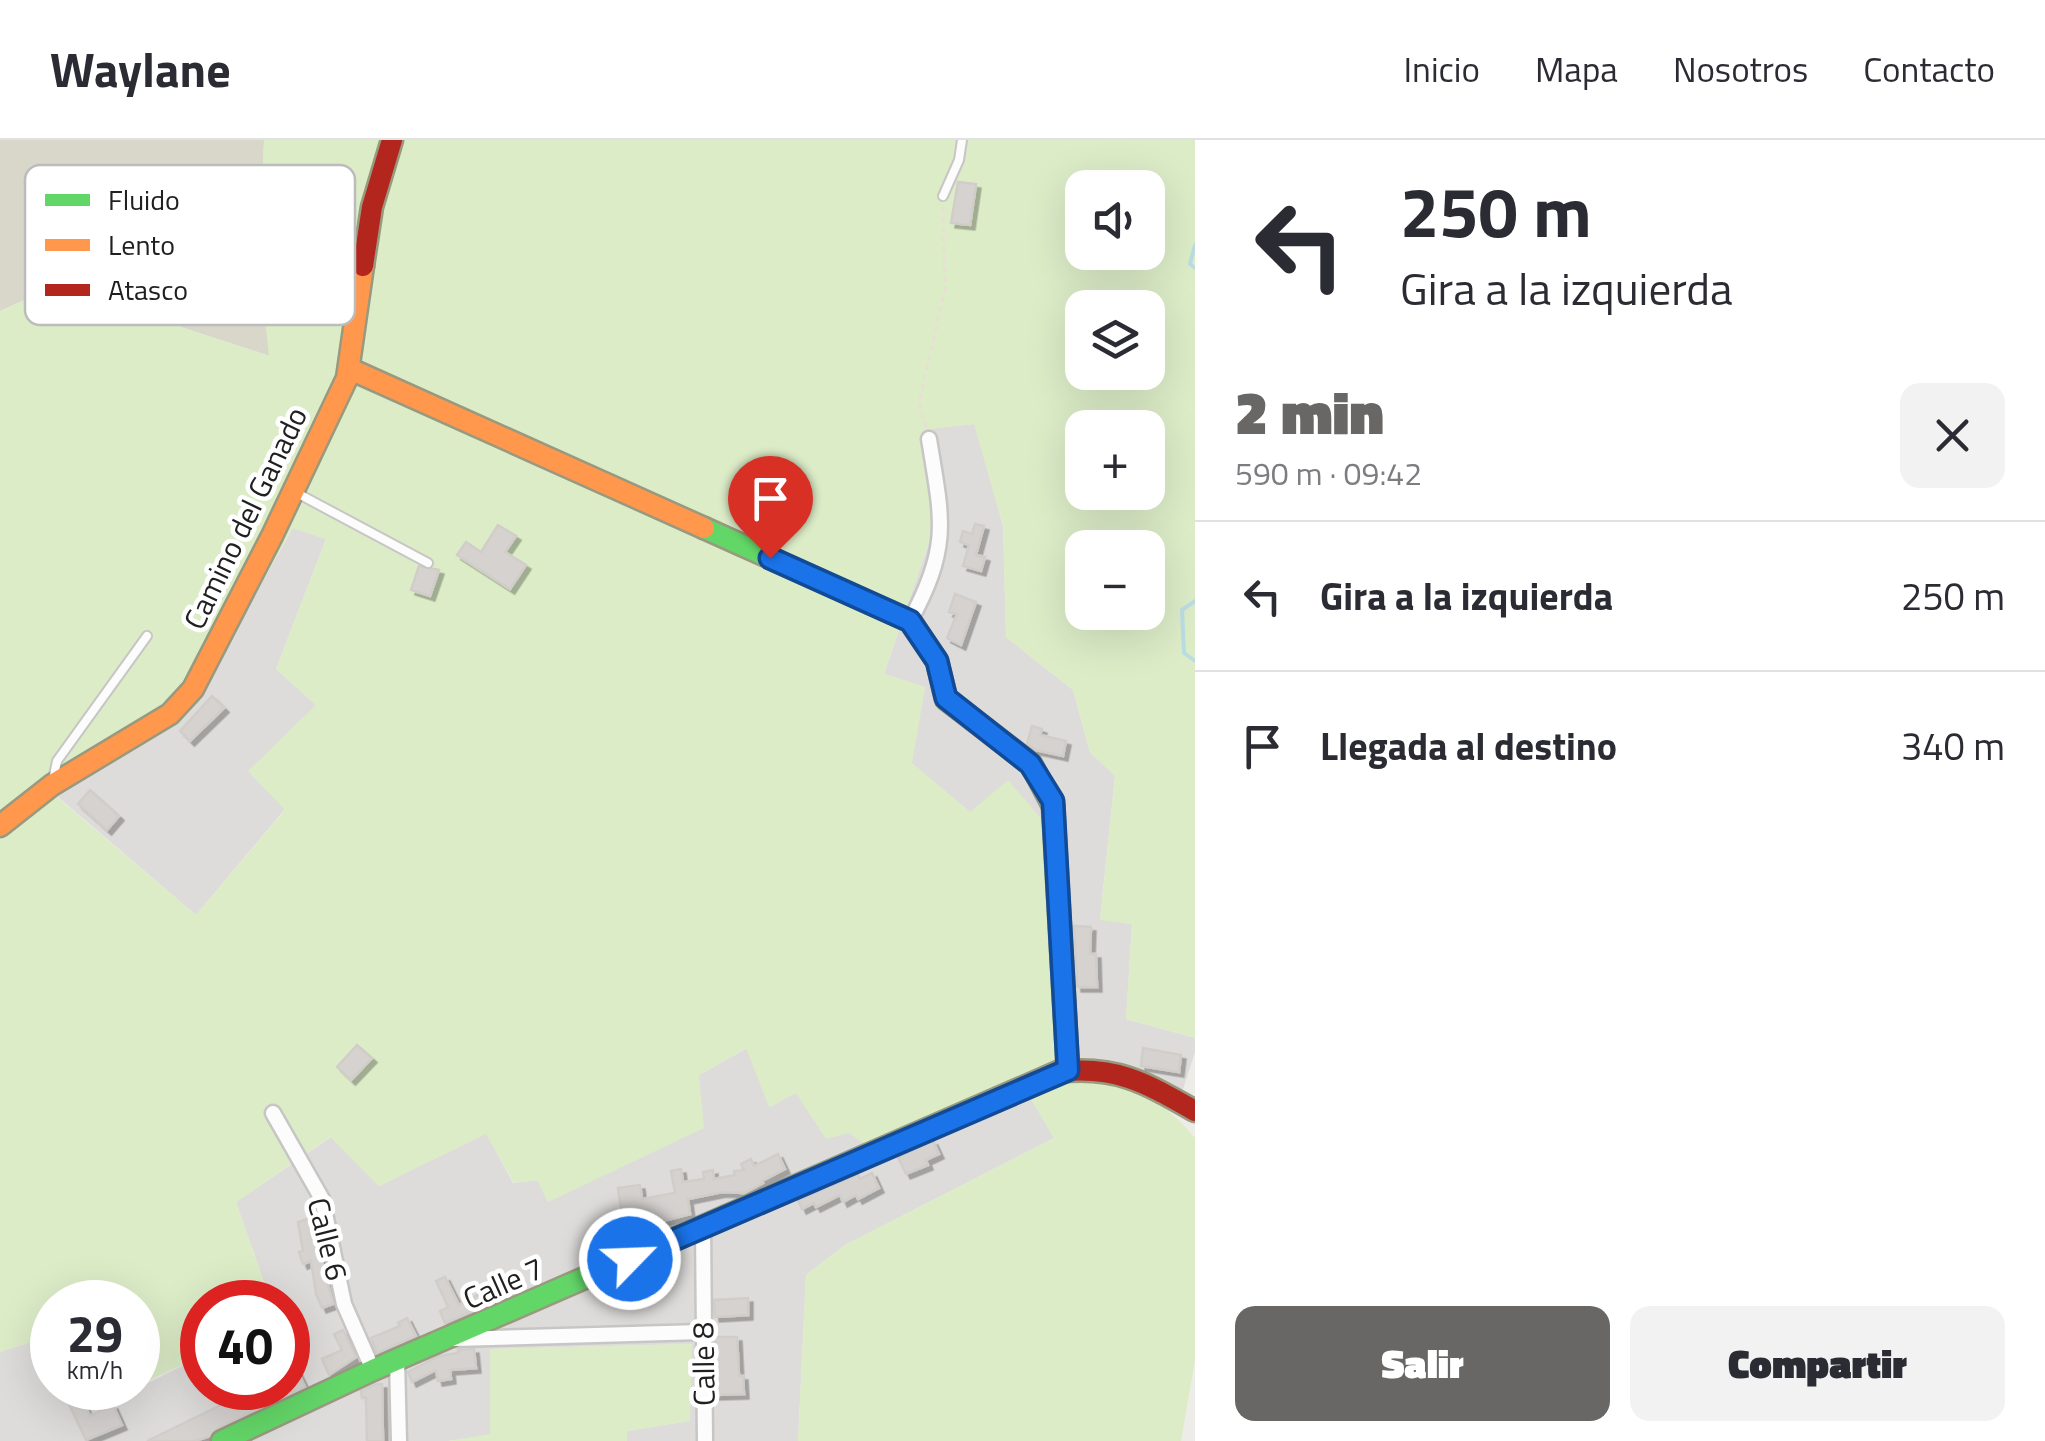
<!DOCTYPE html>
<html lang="es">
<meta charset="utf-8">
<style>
:root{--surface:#fff;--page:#f2f2f3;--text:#2b2b33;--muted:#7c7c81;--line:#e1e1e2;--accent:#686766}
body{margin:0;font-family:"Titillium Web",sans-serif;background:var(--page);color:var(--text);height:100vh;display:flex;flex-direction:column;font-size:38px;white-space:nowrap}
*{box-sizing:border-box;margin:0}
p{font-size:32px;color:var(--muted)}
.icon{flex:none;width:55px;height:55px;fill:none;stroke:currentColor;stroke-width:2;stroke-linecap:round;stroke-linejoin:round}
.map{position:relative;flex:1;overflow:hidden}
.details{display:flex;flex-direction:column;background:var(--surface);width:850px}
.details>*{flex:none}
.hud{background:#fff;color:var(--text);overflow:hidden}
.buttons{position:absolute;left:1065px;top:30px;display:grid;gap:20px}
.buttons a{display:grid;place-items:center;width:100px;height:100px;border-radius:20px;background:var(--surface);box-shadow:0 10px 40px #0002;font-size:50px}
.speed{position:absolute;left:30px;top:1140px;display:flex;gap:20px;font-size:50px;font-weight:700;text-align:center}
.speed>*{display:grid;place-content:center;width:130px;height:130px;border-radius:50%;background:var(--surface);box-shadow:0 10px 40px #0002;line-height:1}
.speed small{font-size:25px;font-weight:400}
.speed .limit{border:15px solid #d22;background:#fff;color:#111}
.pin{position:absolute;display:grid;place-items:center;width:85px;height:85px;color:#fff;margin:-102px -42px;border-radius:50% 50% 50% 0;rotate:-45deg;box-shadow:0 0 10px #0007}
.pin .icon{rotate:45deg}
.me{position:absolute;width:110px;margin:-55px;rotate:66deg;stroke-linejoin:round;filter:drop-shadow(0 0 8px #0008)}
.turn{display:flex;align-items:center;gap:35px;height:210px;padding:0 40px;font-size:45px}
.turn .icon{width:130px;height:130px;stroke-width:2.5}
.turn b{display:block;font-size:70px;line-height:85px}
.round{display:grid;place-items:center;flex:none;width:105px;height:105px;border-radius:20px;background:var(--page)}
.head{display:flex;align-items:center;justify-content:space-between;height:170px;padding:0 40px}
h1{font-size:60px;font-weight:800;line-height:75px;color:var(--accent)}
.cta{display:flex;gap:20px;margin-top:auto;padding:20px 40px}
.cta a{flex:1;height:115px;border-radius:20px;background:var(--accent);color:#fff;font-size:40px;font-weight:800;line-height:115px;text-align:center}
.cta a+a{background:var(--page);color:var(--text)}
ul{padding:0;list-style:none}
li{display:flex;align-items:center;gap:30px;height:150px;padding:0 40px;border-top:2px solid var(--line)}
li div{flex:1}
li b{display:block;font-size:38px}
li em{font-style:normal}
header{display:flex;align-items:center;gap:60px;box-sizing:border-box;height:140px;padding:0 50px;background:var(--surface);border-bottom:2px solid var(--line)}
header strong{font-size:48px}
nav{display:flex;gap:55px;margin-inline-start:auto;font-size:35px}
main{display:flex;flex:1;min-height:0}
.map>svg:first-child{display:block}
.residential{fill:#dddcda}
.construction{fill:#d8d7ca}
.grass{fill:#dcecc7;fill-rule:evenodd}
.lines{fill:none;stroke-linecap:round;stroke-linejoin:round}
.stream{stroke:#bcdce3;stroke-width:4}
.building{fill:#d5d2d0;stroke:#d1ceca;stroke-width:2.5;filter:url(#shadow)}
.lane-casing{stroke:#c7c6c5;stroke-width:12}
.street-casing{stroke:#c7c6c5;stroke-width:19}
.fast-casing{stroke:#98997f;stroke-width:25}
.slow-casing{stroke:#98997f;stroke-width:25}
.jam-casing{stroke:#98997f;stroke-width:25}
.path{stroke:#ecdbd9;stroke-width:2.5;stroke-dasharray:5 5;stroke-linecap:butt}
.lane{stroke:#fcfcfc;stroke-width:8}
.street{stroke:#fcfcfc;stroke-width:14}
.fast{stroke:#63d668;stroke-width:20}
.slow{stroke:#ff974d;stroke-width:20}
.jam{stroke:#b3261e;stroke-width:20}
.route-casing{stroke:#114b97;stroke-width:25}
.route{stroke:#1a73e8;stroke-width:18}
.labels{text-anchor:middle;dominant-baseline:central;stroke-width:9;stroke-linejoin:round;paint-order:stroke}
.street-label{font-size:30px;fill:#202020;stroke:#fff}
.key{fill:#fff;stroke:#bcbcbc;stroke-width:2.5}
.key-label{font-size:28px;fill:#202020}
</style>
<header>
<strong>Waylane</strong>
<nav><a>Inicio</a><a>Mapa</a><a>Nosotros</a><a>Contacto</a></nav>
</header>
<main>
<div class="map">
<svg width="1195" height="1301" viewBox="0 0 1195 1301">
<defs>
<filter id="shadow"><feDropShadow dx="4.5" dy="4.5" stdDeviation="0" flood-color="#0004"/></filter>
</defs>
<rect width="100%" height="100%" fill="#eeece9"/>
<g class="residential">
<path d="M 975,284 L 1003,386 L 1006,497 L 1073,550 L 1090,612 L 1115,636 L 1100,779 L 1132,784 L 1126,879 L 1195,898 L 1195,912 L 1175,974 L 1118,940 L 1058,932 L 970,672 L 911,623 L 925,547 L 884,534 L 936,382 L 923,289 Z"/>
<path d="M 293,388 L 326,399 L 276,529 L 316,565 L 285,669 L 196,775 L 51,651 L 192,564 Z"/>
<path d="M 747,908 L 770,967 L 796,952 L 849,992 L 1027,950 L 1054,998 L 845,1105 L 806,1135 L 798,1301 L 627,1301 L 627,1291 L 689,1281 L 691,1204 L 491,1209 L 490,1295 L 448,1301 L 0,1301 L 0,1212 L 52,1195 L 52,1248 L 98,1248 L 107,1258 L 138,1248 L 202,1216 L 202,1248 L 288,1248 L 288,1162 L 271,1162 L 236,1062 L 331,997 L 379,1046 L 486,993 L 513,1043 L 537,1040 L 548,1061 L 699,935 Z"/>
</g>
<path class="construction" d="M 0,0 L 264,0 L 259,122 L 270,216 L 55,146 L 0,171 Z"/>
<g class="grass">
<path d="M 264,0 L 1195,0 L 1195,898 L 1126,879 L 1132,784 L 1100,780 L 1115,636 L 1090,612 L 1073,550 L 1006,497 L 1003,386 L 974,284 L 923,290 L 936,382 L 884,534 L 925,547 L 912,623 L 970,672 L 1008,640 L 1043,681 L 1058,931 C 1119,941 1154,949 1195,998 L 1195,1220 L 1181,1301 L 798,1301 L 806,1135 L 845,1105 L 1054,998 L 1026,951 L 868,1006 L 849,993 L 826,999 L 796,953 L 769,967 L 746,908 L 699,935 L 704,988 L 548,1062 L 537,1040 L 514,1043 L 486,994 L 379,1046 L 330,997 L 236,1062 L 271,1162 L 202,1162 L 202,1216 L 138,1245 L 138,1162 L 52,1162 L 52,1195 L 0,1212 L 0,171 L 55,146 L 269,216 L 259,122 ZM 1082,48 L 1148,48 L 1148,112 L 1082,112 ZM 1082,168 L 1148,168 L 1148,232 L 1082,232 ZM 1082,288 L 1148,288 L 1148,352 L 1082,352 ZM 293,388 L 326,399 L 276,529 L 316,565 L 248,631 L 285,670 L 196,775 L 51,652 L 192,564 ZM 1082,408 L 1148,408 L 1148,472 L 1082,472 Z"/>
<path d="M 692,1204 L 690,1281 L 627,1291 L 627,1301 L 448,1301 L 490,1294 L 490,1209 Z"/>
</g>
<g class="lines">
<g class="stream">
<path d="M 1195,105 L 1190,124 L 1195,128"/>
<path d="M 1195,461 L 1182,470 L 1184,513 L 1195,521"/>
</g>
</g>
<g class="building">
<path d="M 958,42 L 976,44 L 970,85 L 951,83 Z"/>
<path d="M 975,384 L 984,386 L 976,415 L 985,417 L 981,431 L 963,426 L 969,405 L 960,402 L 963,391 L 972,394 Z"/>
<path d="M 498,385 L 516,396 L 505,412 L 526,425 L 510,449 L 457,415 L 466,402 L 481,412 Z"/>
<path d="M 419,426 L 439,430 L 430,456 L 411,450 Z"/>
<path d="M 955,454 L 976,462 L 961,505 L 947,498 L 957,474 L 949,472 Z"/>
<path d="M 212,556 L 224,568 L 190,601 L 180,591 Z"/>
<path d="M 1032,586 L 1042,589 L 1040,595 L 1066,601 L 1063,616 L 1036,610 L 1027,604 Z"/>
<path d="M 90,650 L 119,676 L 107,690 L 78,664 Z"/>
<path d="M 1074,786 L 1091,787 L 1090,814 L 1096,814 L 1097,847 L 1077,847 Z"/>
<path d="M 357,905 L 372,918 L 351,940 L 337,927 Z"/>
<path d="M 1143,908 L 1181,915 L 1179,932 L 1141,926 Z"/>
<path d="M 933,1001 L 939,1014 L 926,1020 L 928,1025 L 906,1034 L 898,1017 Z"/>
<path d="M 778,1014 L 785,1029 L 762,1041 L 763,1043 L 744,1053 L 722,1052 L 688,1059 L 690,1074 L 663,1081 L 664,1088 L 656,1092 L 629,1096 L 623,1085 L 624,1106 L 615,1110 L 614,1087 L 623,1083 L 618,1048 L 640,1045 L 642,1059 L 675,1053 L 671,1031 L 681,1029 L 683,1042 L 704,1039 L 703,1032 L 713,1030 L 714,1039 L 735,1035 L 734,1031 L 744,1030 L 741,1024 L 751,1019 L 754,1026 Z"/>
<path d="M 872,1033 L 879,1048 L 858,1059 L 856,1055 L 843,1062 L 840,1055 L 816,1067 L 814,1063 L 802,1069 L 798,1060 L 858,1034 L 860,1039 Z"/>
<path d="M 311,1078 L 333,1164 L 322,1168 L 316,1154 L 311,1121 L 303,1124 L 299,1112 L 303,1111 L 298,1082 Z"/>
<path d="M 513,1135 L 520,1151 L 445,1183 L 440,1171 L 448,1167 L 436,1141 L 445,1137 L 459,1165 Z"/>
<path d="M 748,1158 L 748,1175 L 715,1177 L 714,1160 Z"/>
<path d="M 407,1178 L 416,1196 L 377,1213 L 371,1198 L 400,1186 L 398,1183 Z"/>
<path d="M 343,1190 L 356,1217 L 329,1235 L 322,1219 L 342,1210 L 334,1194 Z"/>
<path d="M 715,1197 L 737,1197 L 739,1236 L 743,1236 L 744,1254 L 715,1255 Z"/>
<path d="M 474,1209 L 476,1228 L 450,1230 L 451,1239 L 438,1241 L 436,1230 L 412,1242 L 408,1232 L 439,1216 L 458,1213 L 458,1210 Z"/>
<path d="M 297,1230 L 305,1247 L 216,1289 L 210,1296 L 195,1301 L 147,1301 L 256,1248 L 288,1248 L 288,1235 Z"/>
<path d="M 376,1244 L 382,1244 L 383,1301 L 367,1301 L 366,1257 L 362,1258 L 361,1251 Z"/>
<path d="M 78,1252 L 90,1276 L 113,1265 L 122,1285 L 86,1300 L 66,1258 Z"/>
</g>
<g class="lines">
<g class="lane-casing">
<g id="lane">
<path d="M 943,56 L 959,20 L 962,0"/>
<path d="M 295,352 L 428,423"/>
<path d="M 53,640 L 57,621 L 147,496"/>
</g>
</g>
<g class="street-casing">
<g id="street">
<path d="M 910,481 C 951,406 942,379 929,299"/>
<path d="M 273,973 L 322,1059 L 344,1164 L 373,1230"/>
<path d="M 703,1087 L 705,1301"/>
<path d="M 454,1199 L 702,1192"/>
<path d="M 397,1220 L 399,1301"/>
</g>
</g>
<g class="fast-casing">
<g id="fast">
<path d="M 704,388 L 910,481 L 937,521 L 946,559 L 1031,624 L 1053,666"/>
<path d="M 222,1301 L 373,1230 L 727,1076"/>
</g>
</g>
<g class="slow-casing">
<g id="slow">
<path d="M 350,229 L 704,388"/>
<path d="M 0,686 L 52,645 L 170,574 L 193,549 L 272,396 L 347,238 L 363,126"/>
</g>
</g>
<g class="jam-casing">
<g id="jam">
<path d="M 363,126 L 372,67 L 392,0"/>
<path d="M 1053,666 L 1068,930"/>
<path d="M 727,1076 L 1058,932 C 1116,925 1146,943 1195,971"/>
</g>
</g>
<path class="path" d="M 926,288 L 919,262 L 945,149 L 943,65"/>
<use href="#lane" class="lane"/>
<use href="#street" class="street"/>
<use href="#fast" class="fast"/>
<use href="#slow" class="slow"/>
<use href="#jam" class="jam"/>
</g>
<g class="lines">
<g class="route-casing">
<path id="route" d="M 630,1119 L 1068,930 L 1053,661 L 1030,624 L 946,558 L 937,521 L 910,481 L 770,418"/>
</g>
<use href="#route" class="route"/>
</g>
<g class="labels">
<g class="street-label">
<text transform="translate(245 378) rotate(-64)">Camino del Ganado</text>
<text transform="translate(328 1099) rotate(76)">Calle 6</text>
<text transform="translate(503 1143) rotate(-24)">Calle 7</text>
<text transform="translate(703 1224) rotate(-91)">Calle 8</text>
</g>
</g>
<rect x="25" y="25" width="330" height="160" rx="15" class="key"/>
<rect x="45" y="54" width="45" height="12" fill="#63d668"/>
<rect x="45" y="99" width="45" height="12" fill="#ff974d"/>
<rect x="45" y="144" width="45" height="12" fill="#b3261e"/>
<g class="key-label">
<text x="108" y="70">Fluido</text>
<text x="108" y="115">Lento</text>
<text x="108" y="160">Atasco</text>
</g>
</svg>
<div class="buttons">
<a><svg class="icon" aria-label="sound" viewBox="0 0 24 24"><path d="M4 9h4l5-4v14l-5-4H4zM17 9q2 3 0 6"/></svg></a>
<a><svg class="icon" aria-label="layers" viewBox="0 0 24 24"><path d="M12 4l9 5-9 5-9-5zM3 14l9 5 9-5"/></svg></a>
<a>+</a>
<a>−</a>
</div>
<div class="speed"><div>29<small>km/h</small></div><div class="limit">40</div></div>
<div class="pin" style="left:770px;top:418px;background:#d93025"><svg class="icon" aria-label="arrive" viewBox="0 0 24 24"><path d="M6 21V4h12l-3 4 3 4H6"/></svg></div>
<svg class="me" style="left:630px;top:1119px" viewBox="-20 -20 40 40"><circle r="17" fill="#1a73e8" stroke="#fff" stroke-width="3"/><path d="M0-11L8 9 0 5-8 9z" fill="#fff"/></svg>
</div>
<section class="details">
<div class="hud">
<div class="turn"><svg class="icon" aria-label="left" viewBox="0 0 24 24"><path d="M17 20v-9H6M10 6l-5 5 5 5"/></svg><div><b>250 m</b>Gira a la izquierda</div></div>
</div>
<div class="head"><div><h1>2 min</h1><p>590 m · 09:42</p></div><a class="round"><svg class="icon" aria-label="close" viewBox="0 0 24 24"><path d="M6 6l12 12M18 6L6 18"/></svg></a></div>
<ul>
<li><svg class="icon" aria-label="left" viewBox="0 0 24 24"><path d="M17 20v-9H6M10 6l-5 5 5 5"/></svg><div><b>Gira a la izquierda</b></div><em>250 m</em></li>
<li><svg class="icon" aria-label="arrive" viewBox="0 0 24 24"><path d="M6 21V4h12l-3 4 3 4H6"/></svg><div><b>Llegada al destino</b></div><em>340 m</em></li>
</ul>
<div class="cta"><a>Salir</a><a>Compartir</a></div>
</section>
</main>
